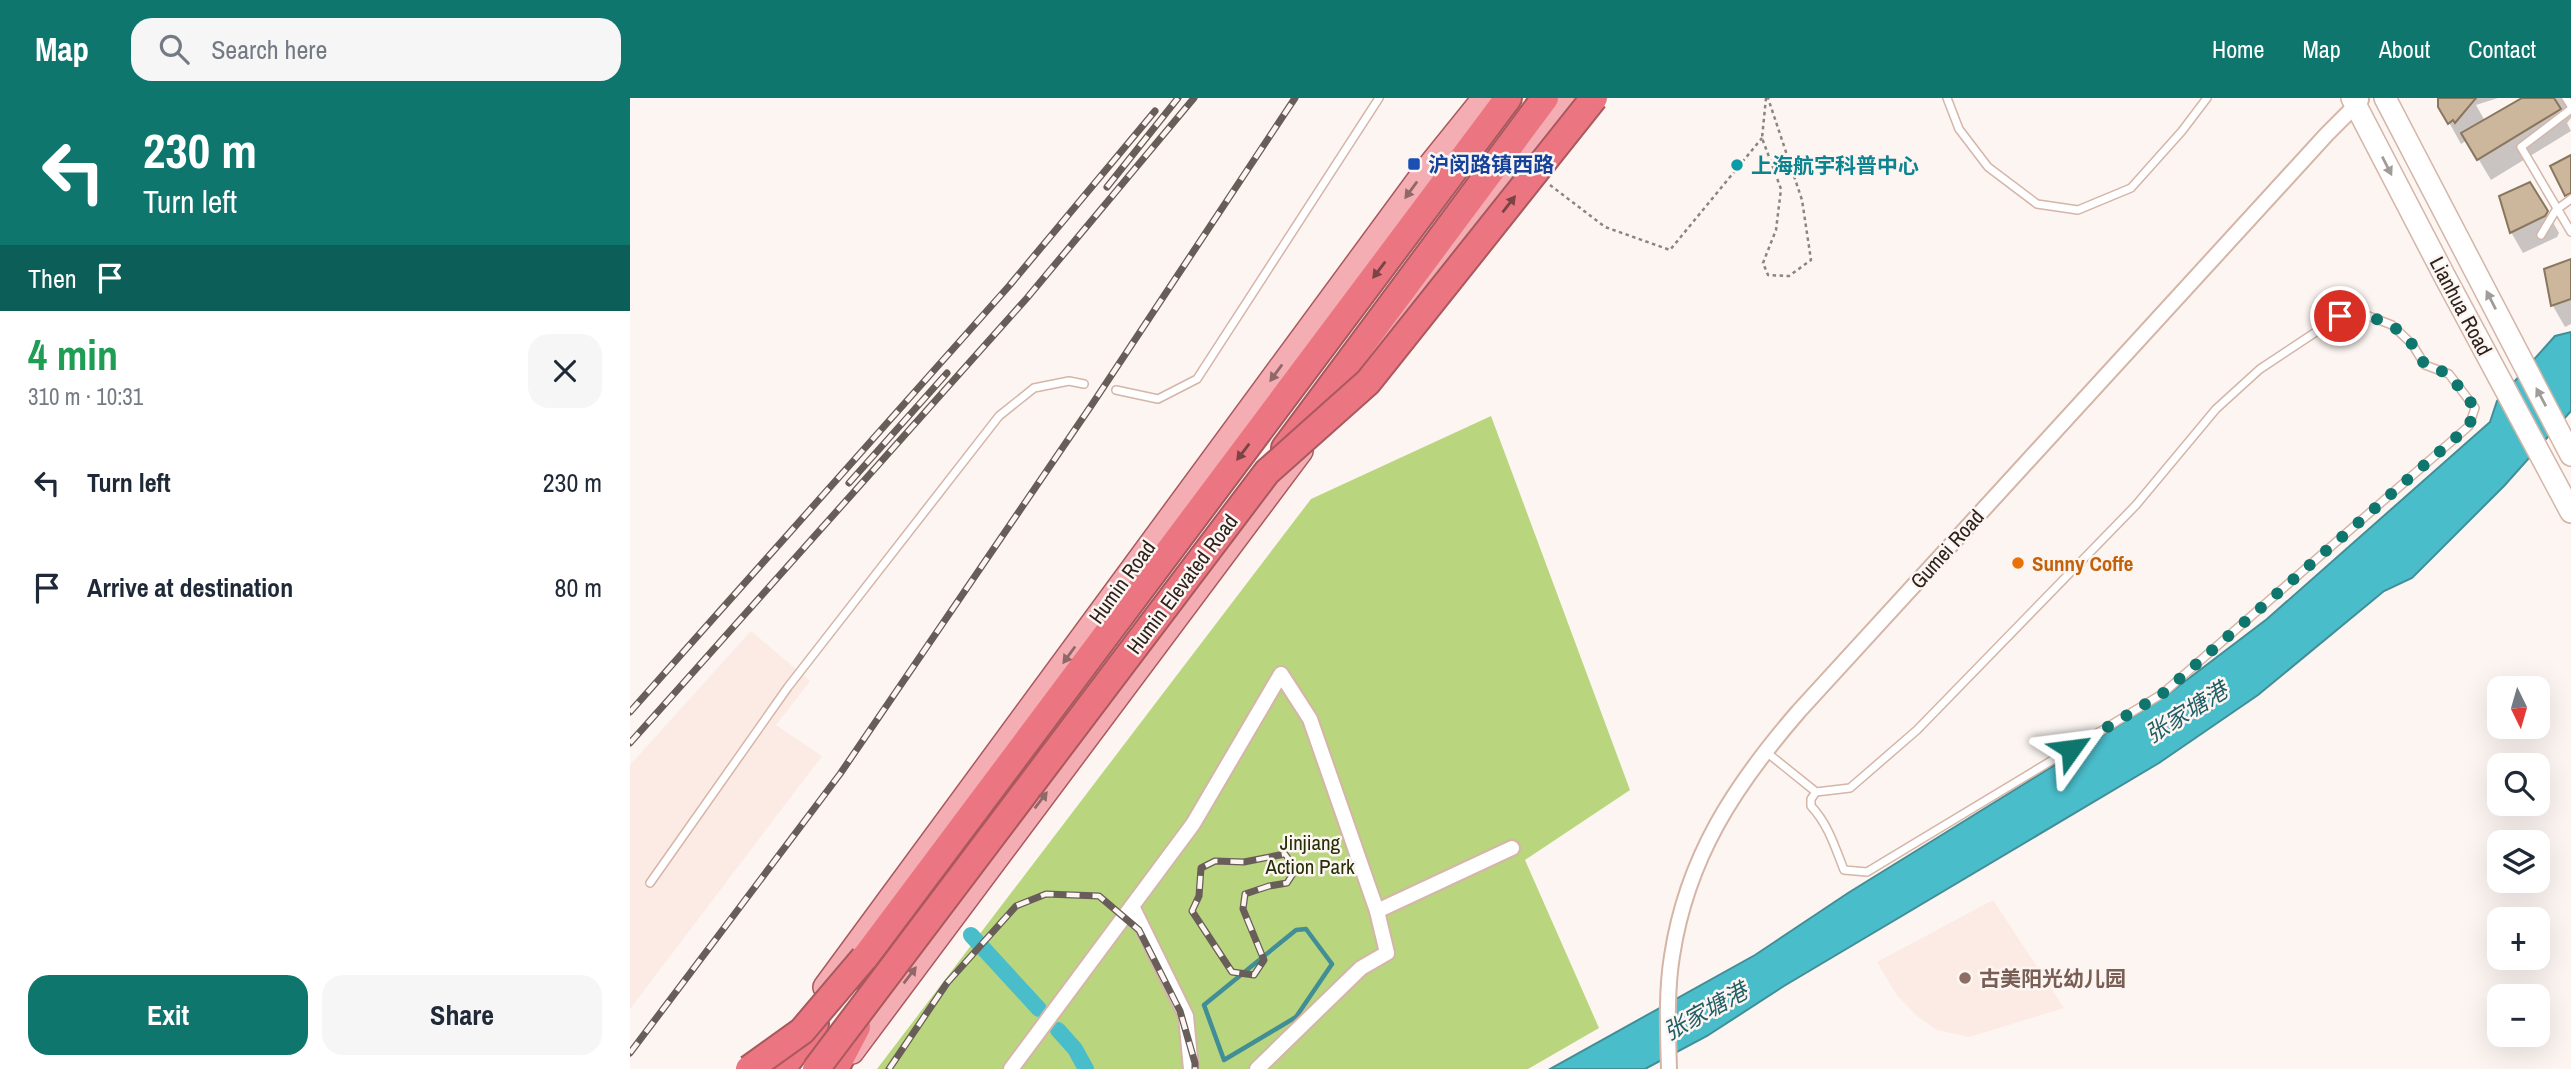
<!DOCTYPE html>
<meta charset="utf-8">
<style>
:root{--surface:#fff;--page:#f6f6f7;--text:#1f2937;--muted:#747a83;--accent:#0f766e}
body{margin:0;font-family:"Archivo Narrow","Noto Sans SC",sans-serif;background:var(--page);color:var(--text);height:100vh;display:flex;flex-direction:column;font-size:26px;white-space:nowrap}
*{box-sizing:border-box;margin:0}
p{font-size:23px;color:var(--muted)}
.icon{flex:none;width:38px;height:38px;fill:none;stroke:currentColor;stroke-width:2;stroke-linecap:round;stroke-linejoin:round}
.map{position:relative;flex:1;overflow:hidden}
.drawer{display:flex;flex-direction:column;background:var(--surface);width:630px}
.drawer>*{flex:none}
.guide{background:#0f766e;color:#fff;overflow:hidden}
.needle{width:46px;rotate:175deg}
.controls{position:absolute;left:1857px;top:578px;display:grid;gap:14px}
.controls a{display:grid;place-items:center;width:63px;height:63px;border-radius:14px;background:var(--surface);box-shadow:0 7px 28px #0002;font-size:35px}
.pin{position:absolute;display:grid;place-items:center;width:60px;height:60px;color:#fff;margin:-30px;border:4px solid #fff;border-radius:50%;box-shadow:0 2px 7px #0007}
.me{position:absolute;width:77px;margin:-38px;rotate:59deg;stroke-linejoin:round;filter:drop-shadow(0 0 5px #0008)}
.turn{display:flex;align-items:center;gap:24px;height:147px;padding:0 28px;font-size:32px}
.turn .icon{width:91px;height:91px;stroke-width:2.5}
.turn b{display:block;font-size:49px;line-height:60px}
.then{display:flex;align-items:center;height:66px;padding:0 28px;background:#0003;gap:14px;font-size:26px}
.round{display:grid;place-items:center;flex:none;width:74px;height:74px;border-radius:21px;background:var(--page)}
.overview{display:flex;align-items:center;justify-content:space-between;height:119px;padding:0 28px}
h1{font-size:42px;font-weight:700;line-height:52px;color:#1e9e55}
.cta{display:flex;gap:14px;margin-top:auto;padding:14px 28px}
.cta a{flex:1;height:80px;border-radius:21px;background:var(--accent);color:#fff;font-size:28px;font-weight:700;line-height:80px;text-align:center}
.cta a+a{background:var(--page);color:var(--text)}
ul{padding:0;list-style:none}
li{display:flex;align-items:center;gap:21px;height:105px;padding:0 28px}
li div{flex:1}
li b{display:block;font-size:26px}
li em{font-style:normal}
header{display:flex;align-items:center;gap:42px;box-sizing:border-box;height:98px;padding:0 35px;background:var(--accent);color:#fff}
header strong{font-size:33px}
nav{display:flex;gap:38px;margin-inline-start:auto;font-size:24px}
.search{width:490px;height:63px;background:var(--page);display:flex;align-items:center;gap:18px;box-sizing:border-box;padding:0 24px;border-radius:21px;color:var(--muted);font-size:26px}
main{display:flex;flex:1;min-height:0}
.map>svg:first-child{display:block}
.built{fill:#fcebe4}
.green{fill:#b9d57e}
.water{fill:#4abdcb;stroke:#428e97;stroke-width:2}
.shadow{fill:#0003}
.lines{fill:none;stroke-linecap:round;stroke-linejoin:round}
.stream{stroke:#428e97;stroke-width:4.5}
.canal{stroke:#4abdcb;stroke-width:16}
.building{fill:#ccb79d;stroke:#89765e;stroke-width:2}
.lane-casing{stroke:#d5b5a7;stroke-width:10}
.street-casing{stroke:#d5b5a7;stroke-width:18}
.secondary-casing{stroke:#d5b5a7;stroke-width:24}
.primary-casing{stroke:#a9595e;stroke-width:26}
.highway-casing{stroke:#a9595e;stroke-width:30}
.path{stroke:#8d8480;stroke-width:2.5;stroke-dasharray:3.5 3.5;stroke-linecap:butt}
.lane{stroke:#fff;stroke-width:7}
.street{stroke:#fff;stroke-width:14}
.secondary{stroke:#fff;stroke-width:21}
.primary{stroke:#f3adb3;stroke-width:23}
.highway{stroke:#eb7681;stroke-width:26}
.rail-casing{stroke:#685d59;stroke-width:7}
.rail{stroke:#fcf5f2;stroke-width:4.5;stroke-dasharray:13;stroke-linecap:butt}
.highway-bridge-casing{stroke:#a9595e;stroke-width:30;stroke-linecap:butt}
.highway-bridge{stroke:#eb7681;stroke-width:26}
.oneway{fill:#a19c99}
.oneway2{fill:#906868}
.oneway3{fill:#7a4445}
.route{stroke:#0f766e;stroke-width:12;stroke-dasharray:0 21.6}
.transit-dot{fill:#1a4fb4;stroke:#fcf5f2;stroke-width:2.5}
.culture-dot{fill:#0f9aa8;stroke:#fcf5f2;stroke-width:2.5}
.food-dot{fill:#e8710a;stroke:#fcf5f2;stroke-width:2.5}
.education-dot{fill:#8d6e63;stroke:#fcf5f2;stroke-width:2.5}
.labels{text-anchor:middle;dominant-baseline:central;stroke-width:5;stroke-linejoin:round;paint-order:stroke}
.transit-label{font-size:21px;font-weight:bold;fill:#164399;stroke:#fcf5f2;text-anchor:start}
.culture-label{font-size:21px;font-weight:bold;fill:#0d838f;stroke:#fcf5f2;text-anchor:start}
.street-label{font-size:21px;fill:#2e221d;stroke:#fcf5f2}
.food-label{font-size:21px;font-weight:bold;fill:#c56008;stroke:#fcf5f2;text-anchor:start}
.park-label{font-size:21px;fill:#253007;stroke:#fcf5f2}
.education-label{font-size:21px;font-weight:bold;fill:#785e54;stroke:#fcf5f2;text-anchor:start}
.water-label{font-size:23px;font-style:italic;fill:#1f5e65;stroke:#fcf5f2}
</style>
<header>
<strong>Map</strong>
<div class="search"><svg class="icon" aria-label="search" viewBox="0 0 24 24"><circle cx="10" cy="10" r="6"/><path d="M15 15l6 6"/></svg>Search here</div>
<nav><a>Home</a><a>Map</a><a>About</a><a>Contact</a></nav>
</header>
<main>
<section class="drawer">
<div class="guide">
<div class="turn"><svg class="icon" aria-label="left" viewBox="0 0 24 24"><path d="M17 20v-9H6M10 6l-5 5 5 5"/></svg><div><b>230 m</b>Turn left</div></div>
<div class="then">Then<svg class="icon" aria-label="arrive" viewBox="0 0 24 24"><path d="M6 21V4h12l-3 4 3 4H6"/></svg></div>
</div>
<div class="overview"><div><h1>4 min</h1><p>310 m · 10:31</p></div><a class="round"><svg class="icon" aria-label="close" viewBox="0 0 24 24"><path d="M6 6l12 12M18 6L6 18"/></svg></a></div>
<ul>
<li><svg class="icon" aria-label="left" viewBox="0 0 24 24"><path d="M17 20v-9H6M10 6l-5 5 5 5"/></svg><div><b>Turn left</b></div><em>230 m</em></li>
<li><svg class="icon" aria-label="arrive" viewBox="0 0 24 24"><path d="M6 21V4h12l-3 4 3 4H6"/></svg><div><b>Arrive at destination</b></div><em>80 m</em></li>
</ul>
<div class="cta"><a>Exit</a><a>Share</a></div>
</section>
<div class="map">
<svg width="1941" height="971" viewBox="0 0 1941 971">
<rect width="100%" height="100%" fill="#fcf5f2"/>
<g class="built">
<path d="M 121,533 L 180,583 L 146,627 L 192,658 L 0,911 L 0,667 Z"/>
<path d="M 1363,802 L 1434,910 L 1339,939 L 1307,932 L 1287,918 L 1266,896 L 1247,864 Z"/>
</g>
<path class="green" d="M 861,318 L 1000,692 L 895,762 L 969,930 L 898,971 L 247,971 L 681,401 Z"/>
<path class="water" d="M 1941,234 L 1941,313 L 1874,388 L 1782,480 L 1754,493 L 1628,597 L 1529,665 L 1154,888 L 1077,938 L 1015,971 L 920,971 L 1125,857 L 1218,795 L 1533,600 L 1637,521 L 1860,324 L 1867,303 L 1925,238 Z"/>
<g class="shadow">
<path d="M 1810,0 L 1868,0 L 1846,7 L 1855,23 L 1896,0 L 1941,0 L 1941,20 L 1937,25 L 1941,33 L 1861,82 L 1837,42 L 1831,46 L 1810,8 Z"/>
<path d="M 1917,114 L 1929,135 L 1927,139 L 1893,155 L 1881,134 Z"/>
<path d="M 1941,163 L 1941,226 L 1935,229 L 1923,208 L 1916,172 Z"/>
</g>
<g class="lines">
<path class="stream" d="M 676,831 L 702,866 L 666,919 L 594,962 L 574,907 L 666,832 Z"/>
<g class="canal">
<path d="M 341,837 L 409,911"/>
<path d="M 428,932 L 445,951 L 456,971"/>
</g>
</g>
<g class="building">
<path d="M 1808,0 L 1846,0 L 1825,25 L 1823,22 L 1818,26 L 1808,9 Z"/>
<path d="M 1892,0 L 1924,0 L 1931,11 L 1847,62 L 1831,35 Z"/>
<path d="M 1941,57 L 1941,95 L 1935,98 L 1920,68 Z"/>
<path d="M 1900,84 L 1918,113 L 1915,118 L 1880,135 L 1869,98 Z"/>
<path d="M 1941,161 L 1941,201 L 1921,208 L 1914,171 Z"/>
</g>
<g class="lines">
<g class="lane-casing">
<g id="lane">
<path d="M 1317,0 L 1329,31 L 1358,69 L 1407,106 L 1448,112 L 1501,90 L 1552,33 L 1577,0"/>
<path d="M 1936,0 L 1941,8"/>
<path d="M 1941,11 L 1891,49 L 1941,134"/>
<path d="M 1911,137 L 1926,112 L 1941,101"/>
<path d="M 1736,217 L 1762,227 L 1782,246 L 1795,267 L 1819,276 L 1845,310 L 1839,328 L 1532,596 L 1237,774 L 1214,772 C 1205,749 1198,726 1181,708 L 1181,701 L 1186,694 L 1220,690 L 1287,632 L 1506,407 L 1586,311 L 1630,271 L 1710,218 Z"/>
<path d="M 486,292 L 528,301 L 567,281 L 749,0"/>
<path d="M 1135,653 L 1186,694"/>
<path d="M 20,785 L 158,589 L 369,318 L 404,290 L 439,283 L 454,286"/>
</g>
</g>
<g class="street-casing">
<g id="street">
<path d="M 502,808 L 556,918 L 561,971"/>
<path d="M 747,813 L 882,750"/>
<path d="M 381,971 L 563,726 L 651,576 L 680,621 L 747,813 L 757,855 L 731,870 L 627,971"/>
<path d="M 1039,971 C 1038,934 1036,895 1042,858 C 1057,759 1105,687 1169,613 L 1697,36 L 1731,2"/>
</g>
</g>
<g class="secondary-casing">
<g id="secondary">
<path d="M 1722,0 L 1814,177 L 1941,414"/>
<path d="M 1755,0 L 1941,357"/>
</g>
</g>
<g class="primary-casing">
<g id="primary">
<path d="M 727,278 L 935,0"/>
<path d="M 195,889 L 792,77 L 854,0"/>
<path d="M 222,954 L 671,353"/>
</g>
</g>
<g class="highway-casing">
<g id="highway">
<path d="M 655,350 L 915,0"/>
<path d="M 221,878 L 878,0"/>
<path d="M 152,971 L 185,926"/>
<path d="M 205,971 L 227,929"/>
</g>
</g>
<g class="path">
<path d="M 1136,0 L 1132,40 L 1151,91 L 1146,132 L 1133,165 L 1138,177 L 1159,178 L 1181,162 L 1172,102 L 1138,0"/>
<path d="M 920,87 L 975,129 L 1040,152 L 1132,40"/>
</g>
<use href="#lane" class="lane"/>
<use href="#street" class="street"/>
<use href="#secondary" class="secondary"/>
<use href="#primary" class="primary"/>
<use href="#highway" class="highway"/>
<g class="rail-casing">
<g id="rail">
<path d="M 477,89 L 548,0"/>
<path d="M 219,385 L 317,275"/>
<path d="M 0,614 L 379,188 L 525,13"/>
<path d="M 0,645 L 397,200 L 564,0"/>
<path d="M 655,756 L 666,771 L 657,785 L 639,788 L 615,796 L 613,811 L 634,862 L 624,877 L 602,874 L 562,813 L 569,798 L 571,770 L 585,763 L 614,764 Z"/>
<path d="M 0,955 L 210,676 L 463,305 L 665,0"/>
<path d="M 259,971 L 317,885 L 386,808 L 416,796 L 469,798 L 509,832 L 550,913 L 565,965 L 565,971"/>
</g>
</g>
<use href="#rail" class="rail"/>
<g class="highway-bridge-casing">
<g id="highway-bridge">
<path d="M 119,971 L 172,933 L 234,860"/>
<path d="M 186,971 L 637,374 L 738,284 L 964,0"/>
</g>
</g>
<use href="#highway-bridge" class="highway-bridge"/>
</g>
<defs><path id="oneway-solid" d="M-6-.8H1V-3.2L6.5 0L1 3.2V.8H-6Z" transform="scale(1.75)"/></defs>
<g class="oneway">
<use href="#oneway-solid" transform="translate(1757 68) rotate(63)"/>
<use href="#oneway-solid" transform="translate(1861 202) rotate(-117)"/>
<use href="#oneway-solid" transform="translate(1911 299) rotate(-118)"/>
</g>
<g class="oneway2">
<use href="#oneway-solid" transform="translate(781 92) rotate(126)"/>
<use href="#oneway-solid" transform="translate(646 275) rotate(126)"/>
<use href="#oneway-solid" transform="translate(439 557) rotate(126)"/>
<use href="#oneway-solid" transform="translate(411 702) rotate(-53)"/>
<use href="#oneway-solid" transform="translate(280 877) rotate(-53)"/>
</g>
<g class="oneway3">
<use href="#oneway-solid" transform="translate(879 106) rotate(-52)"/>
<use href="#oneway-solid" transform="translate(749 172) rotate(127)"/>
<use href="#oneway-solid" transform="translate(613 354) rotate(127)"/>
</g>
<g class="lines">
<path class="route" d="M 1441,651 L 1532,596 L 1839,328 L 1845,310 L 1819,276 L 1795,267 L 1782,246 L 1762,227 L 1736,217 L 1710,218"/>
</g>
<rect class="transit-dot" x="777" y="59" width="14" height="14" rx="3.5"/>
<circle class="culture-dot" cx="1107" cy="67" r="7"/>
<circle class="food-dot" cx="1388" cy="465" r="7"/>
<circle class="education-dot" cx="1335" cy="880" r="7"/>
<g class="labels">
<g class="transit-label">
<text x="798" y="66">沪闵路镇西路</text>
</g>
<g class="culture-label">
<text x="1121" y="67">上海航宇科普中心</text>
</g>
<g class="street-label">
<text transform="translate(1831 208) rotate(62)">Lianhua Road</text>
<text transform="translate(1317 451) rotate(-48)">Gumei Road</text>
<text transform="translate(492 484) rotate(-54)">Humin Road</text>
<text transform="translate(552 486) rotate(-53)">Humin Elevated Road</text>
</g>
<g class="food-label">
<text x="1402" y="465">Sunny Coffe</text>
</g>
<g class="park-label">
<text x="680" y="744">Jinjiang<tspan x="680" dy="24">Action Park</tspan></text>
</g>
<g class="education-label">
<text x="1349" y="880">古美阳光幼儿园</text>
</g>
<g class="water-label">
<text transform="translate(1556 614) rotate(-32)">张家塘港</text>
<text transform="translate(1075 913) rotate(-29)">张家塘港</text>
</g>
</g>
</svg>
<div class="controls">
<a><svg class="needle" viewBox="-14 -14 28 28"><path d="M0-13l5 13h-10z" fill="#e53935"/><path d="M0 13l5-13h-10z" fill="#747a83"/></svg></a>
<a><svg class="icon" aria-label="search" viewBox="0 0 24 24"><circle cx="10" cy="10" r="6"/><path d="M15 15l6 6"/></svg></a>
<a><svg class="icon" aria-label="layers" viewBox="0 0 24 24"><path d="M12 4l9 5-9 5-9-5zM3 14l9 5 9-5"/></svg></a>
<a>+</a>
<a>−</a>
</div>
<div class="pin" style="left:1710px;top:218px;background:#d93025"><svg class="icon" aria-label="arrive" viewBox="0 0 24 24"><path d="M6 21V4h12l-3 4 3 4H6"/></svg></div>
<svg class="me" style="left:1441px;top:651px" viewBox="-20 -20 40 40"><path d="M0-17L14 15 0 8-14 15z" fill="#0f766e" stroke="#fff" stroke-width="4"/></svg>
</div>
</main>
